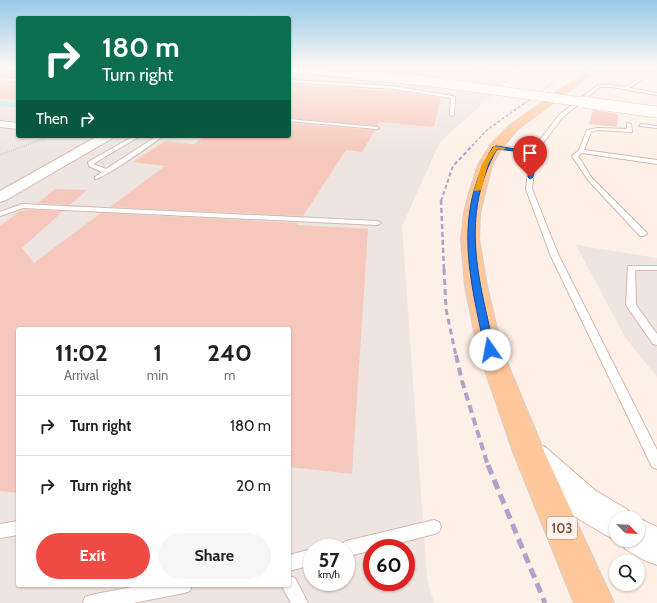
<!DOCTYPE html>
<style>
:root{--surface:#fff;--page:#f6f6f6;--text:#202124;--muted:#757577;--line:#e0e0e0;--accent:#ef4a43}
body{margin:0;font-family:Cabin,sans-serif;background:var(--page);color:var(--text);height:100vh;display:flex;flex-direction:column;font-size:15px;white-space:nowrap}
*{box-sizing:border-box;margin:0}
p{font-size:13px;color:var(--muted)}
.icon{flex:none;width:22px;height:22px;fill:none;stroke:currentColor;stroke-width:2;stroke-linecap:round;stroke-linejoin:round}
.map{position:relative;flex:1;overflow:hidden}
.side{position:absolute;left:16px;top:327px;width:275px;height:260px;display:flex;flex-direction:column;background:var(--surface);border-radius:4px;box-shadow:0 1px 3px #0004}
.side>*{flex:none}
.banner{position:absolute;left:16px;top:16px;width:275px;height:122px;border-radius:4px;box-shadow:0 1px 3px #0004;background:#0b6e4f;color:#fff;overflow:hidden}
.needle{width:26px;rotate:115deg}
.buttons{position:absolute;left:609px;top:511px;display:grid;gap:8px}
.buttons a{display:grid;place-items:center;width:36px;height:36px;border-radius:50%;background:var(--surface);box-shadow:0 1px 3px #0004;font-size:20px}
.speed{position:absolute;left:303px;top:539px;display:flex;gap:8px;font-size:20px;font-weight:700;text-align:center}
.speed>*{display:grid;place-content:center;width:52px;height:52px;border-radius:50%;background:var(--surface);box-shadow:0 1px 3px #0004;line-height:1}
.speed small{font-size:10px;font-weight:400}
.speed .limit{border:6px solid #d22;background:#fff;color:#111}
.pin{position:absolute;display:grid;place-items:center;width:34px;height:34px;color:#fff;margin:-41px -17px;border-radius:50% 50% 50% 0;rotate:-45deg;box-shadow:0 0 4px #0007}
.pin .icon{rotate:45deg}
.me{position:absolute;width:44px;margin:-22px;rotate:348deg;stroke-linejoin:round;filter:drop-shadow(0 0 3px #0008)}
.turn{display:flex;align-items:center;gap:14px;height:84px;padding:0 20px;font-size:18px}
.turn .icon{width:52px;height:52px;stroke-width:2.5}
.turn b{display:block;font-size:28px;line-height:34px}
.then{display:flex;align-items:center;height:38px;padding:0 20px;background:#0003;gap:8px;font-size:15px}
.eta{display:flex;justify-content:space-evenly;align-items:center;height:68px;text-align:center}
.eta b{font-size:24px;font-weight:700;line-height:28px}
.primary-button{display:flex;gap:8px;margin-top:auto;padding:8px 20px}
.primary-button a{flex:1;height:46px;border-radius:24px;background:var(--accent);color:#fff;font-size:16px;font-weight:700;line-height:46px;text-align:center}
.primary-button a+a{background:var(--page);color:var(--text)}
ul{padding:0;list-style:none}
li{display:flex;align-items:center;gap:12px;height:60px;padding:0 20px;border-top:1px solid var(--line)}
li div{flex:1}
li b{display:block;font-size:15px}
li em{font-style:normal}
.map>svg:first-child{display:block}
.industrial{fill:#eee4e0;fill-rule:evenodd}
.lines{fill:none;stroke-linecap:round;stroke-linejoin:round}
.canal{fill:#b8e9e7;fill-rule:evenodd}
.building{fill:#f5c8bb}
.service-casing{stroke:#d3b8ad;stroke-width:2}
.minor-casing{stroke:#d3b8ad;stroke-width:2}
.tertiary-casing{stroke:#d3b8ad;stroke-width:2}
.primary-casing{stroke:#d9cecc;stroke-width:2}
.path{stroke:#dbab9e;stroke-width:1.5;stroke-dasharray:0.5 1.5;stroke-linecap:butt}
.service{fill:#fff;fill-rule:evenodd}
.minor{fill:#fff;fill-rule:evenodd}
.tertiary{fill:#fff;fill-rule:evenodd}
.primary{fill:#ffc89b;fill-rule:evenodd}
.rail-far6{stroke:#b0a2c9;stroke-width:1;stroke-dasharray:2.5 1.5;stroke-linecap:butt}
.rail-far5{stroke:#b0a2c9;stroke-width:1.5;stroke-dasharray:3 2;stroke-linecap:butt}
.rail-far4{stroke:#b0a2c9;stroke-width:2;stroke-dasharray:4 2.5;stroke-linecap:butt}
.rail-far3{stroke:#b0a2c9;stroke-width:2.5;stroke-dasharray:5 3;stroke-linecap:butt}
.rail-far2{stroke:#b0a2c9;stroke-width:3;stroke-dasharray:6 4;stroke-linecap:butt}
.rail-far1{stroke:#b0a2c9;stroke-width:4;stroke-dasharray:8 5;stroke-linecap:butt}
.rail{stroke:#b0a2c9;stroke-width:5;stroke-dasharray:10 6;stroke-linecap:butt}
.tertiary-bridge-far1-casing{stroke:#d3b8ad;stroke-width:10;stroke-linecap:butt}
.tertiary-bridge-casing{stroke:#d3b8ad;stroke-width:12;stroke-linecap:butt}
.tertiary-bridge-far1{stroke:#fff;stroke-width:9}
.tertiary-bridge{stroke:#fff;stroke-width:11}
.route{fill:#1a73e8;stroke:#114b97}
.slow{fill:#f59e0b}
.labels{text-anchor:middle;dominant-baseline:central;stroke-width:3;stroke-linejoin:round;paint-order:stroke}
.shield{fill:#fff5ed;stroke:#a1827a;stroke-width:1}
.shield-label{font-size:13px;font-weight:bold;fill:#795148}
</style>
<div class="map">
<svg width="657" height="603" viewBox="0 0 657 603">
<rect width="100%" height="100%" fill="#fef0e6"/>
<g class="industrial">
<path d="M 0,68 L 18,68 L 18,136 L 289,136 L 289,68 L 534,68 L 511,78 L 440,142 L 402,226 L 427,579 L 434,603 L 0,603 ZM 18,329 L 289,329 L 289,585 L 18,585 ZM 312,548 L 346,548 L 346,582 L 312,582 ZM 372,548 L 406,548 L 406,582 L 372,582 Z"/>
<path d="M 576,245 L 657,258 L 657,377 L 625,337 Z"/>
</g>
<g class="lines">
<path class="canal" d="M 0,100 L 18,102 L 18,108 L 0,106 Z"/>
</g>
<g class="building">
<path d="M 0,68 L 18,68 L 18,78 L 0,77 Z"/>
<path d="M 0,82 L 18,82 L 18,101 L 0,99 Z"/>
<path d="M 289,84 L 402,92 L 441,98 L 434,127 L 379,122 L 377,126 L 289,118 Z"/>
<path d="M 593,110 L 618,114 L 617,127 L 589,124 Z"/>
<path d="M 289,123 L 375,130 L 362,152 L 346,150 L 303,216 L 110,207 L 165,166 L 133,162 L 165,141 L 194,144 L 205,136 L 289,136 Z"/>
<path d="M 55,189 L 87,190 L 70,205 L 38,203 Z"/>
<path d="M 29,210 L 63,211 L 22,248 L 34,263 L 101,213 L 298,223 L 297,225 L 368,229 L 352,474 L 289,467 L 289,329 L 18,329 L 18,493 L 0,491 L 0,226 L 20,211 Z"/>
</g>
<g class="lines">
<g class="service-casing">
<g id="service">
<path d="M 443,68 L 509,71 L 521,68 L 519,72 L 509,73 Z"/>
<path d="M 657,68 L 657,70 L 629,88 L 657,93 L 657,95 L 612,87 L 600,87 L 563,117 L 536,152 L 532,189 L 558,254 L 657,450 L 657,469 L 652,467 L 550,254 L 526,189 L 530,153 L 492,147 L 495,145 L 532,150 L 559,115 L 598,85 L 612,85 L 625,87 Z"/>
<path d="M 0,78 L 18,79 L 18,81 L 0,80 Z"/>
<path d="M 289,80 L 393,86 L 453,96 L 455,97 L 454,115 L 452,116 L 450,115 L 451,98 L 393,89 L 289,82 Z"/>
<path d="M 289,119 L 377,127 L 379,128 L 377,129 L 289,121 Z"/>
<path d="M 627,123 L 631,124 L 632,132 L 598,130 L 591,132 L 584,150 L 657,160 L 657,164 L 582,153 L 578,156 L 592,178 L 646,232 L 647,234 L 643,236 L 640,236 L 588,180 L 572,156 L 579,150 L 587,130 L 598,128 L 627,129 Z"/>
<path d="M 641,124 L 657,126 L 657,128 L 639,126 Z"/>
<path d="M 134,136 L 140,136 L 93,164 L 106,169 L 157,136 L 162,136 C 155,143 101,180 95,179 L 95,177 L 102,172 L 89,166 L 88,162 Z"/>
<path d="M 22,204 L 377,221 L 381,223 L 377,225 L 23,208 L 0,216 L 0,212 Z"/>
<path d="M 628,266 L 657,266 L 657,270 L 635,270 L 636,305 L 657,334 L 657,345 L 653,344 L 626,305 Z"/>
<path d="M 434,520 L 439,522 L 441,527 L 439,532 L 434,534 L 380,548 L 372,548 L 372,550 L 346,557 L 346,548 L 339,548 L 341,544 L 346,541 Z"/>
<path d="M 18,521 L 18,535 L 0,538 L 0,524 Z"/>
<path d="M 312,549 L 312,565 L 289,571 L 289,555 Z"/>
<path d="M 289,576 L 295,578 L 308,603 L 291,603 L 281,585 L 289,585 Z"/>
<path d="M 142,585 L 192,585 L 190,591 L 184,593 L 133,603 L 83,603 L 85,597 L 91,595 Z"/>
</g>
</g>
<g class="minor-casing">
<path id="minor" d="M 0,121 L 18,123 L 18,129 L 0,127 Z"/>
</g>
<g class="tertiary-casing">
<g id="tertiary">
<path d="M 289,68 L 355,72 L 359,75 L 355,78 L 289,72 Z"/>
<path d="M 98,136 L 113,136 L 111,139 L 6,200 L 0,202 L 0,191 Z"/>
<path d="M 534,442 L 545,447 L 596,491 L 628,510 L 632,518 L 616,518 L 616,540 L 604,534 L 572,515 L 523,467 L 518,457 L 523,447 Z"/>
<path d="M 638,518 L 657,527 L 657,565 L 644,560 L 625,549 L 622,540 L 638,540 Z"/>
</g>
</g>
<g class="primary-casing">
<path id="primary" d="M 591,68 L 600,68 L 518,129 L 501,149 L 492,165 L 480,213 L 479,239 L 487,286 L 502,350 L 543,449 L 614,603 L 574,603 L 513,452 L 478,350 L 465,286 L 461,239 L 464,213 L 469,193 L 478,165 L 491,144 L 510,125 Z"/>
</g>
<path class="path" d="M 0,155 L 51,136"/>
<use href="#service" class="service"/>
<use href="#minor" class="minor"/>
<use href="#tertiary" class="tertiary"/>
<use href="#primary" class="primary"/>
<path class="rail-far6" d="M 525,103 L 573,68"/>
<path class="rail-far5" d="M 472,146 L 487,130 L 526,102"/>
<path class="rail-far4" d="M 441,201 L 453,166 L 473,145"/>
<path class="rail-far3" d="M 441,200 L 444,270"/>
<path class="rail-far2" d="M 444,269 L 446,309 L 456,356"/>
<path class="rail-far1" d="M 456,355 L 462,381 L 488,466"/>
<path class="rail" d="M 488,465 L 545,603"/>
<g class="tertiary-bridge-far1-casing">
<path id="tertiary-bridge-far1" d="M 355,75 L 426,81 L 590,103"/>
</g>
<g class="tertiary-bridge-casing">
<path id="tertiary-bridge" d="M 582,102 L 657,112"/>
</g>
<use href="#tertiary-bridge-far1" class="tertiary-bridge-far1"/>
<use href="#tertiary-bridge" class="tertiary-bridge"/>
</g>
<linearGradient id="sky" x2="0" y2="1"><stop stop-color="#95c9e8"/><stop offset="0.44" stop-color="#fff8f4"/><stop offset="1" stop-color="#fff8f4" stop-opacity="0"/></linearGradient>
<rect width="657" height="153" fill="url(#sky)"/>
<path class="route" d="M 496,146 L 536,152 L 533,177 L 530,179 L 528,177 L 531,153 L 497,149 C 459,216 479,281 495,350 L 494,353 L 486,353 L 485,350 C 470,278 452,215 493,147 Z"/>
<path class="slow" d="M 494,146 L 506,148 L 503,150 L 497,149 L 488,164 L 481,190 L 475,191 L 474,190 L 482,164 Z"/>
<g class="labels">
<rect class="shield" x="547" y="517" width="30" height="22" rx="3"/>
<g class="shield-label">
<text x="562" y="528">103</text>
</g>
</g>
</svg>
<div class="buttons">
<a><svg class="needle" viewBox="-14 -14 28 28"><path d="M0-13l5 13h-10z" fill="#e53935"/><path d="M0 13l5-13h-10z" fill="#757577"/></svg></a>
<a><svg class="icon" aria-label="search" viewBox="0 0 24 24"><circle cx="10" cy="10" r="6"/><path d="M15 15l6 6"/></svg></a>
</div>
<div class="speed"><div>57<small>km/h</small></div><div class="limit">60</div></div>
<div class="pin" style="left:530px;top:177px;background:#d93025"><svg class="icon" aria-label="arrive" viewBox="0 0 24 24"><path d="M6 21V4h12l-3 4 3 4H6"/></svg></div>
<svg class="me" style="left:490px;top:350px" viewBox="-20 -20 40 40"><circle r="19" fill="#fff"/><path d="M0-13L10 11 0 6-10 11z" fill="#1a73e8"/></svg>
<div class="banner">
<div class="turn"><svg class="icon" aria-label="right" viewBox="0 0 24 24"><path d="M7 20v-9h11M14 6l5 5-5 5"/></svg><div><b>180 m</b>Turn right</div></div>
<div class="then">Then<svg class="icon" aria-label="right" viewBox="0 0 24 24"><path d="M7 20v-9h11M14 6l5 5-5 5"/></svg></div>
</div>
<section class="side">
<div class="eta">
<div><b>11:02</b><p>Arrival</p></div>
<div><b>1</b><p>min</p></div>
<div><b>240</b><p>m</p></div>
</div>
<ul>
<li><svg class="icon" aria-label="right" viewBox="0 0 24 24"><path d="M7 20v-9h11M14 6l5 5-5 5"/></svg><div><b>Turn right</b></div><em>180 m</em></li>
<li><svg class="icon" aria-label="right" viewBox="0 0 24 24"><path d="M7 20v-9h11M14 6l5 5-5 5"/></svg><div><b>Turn right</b></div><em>20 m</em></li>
</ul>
<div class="primary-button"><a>Exit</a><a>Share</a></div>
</section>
</div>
